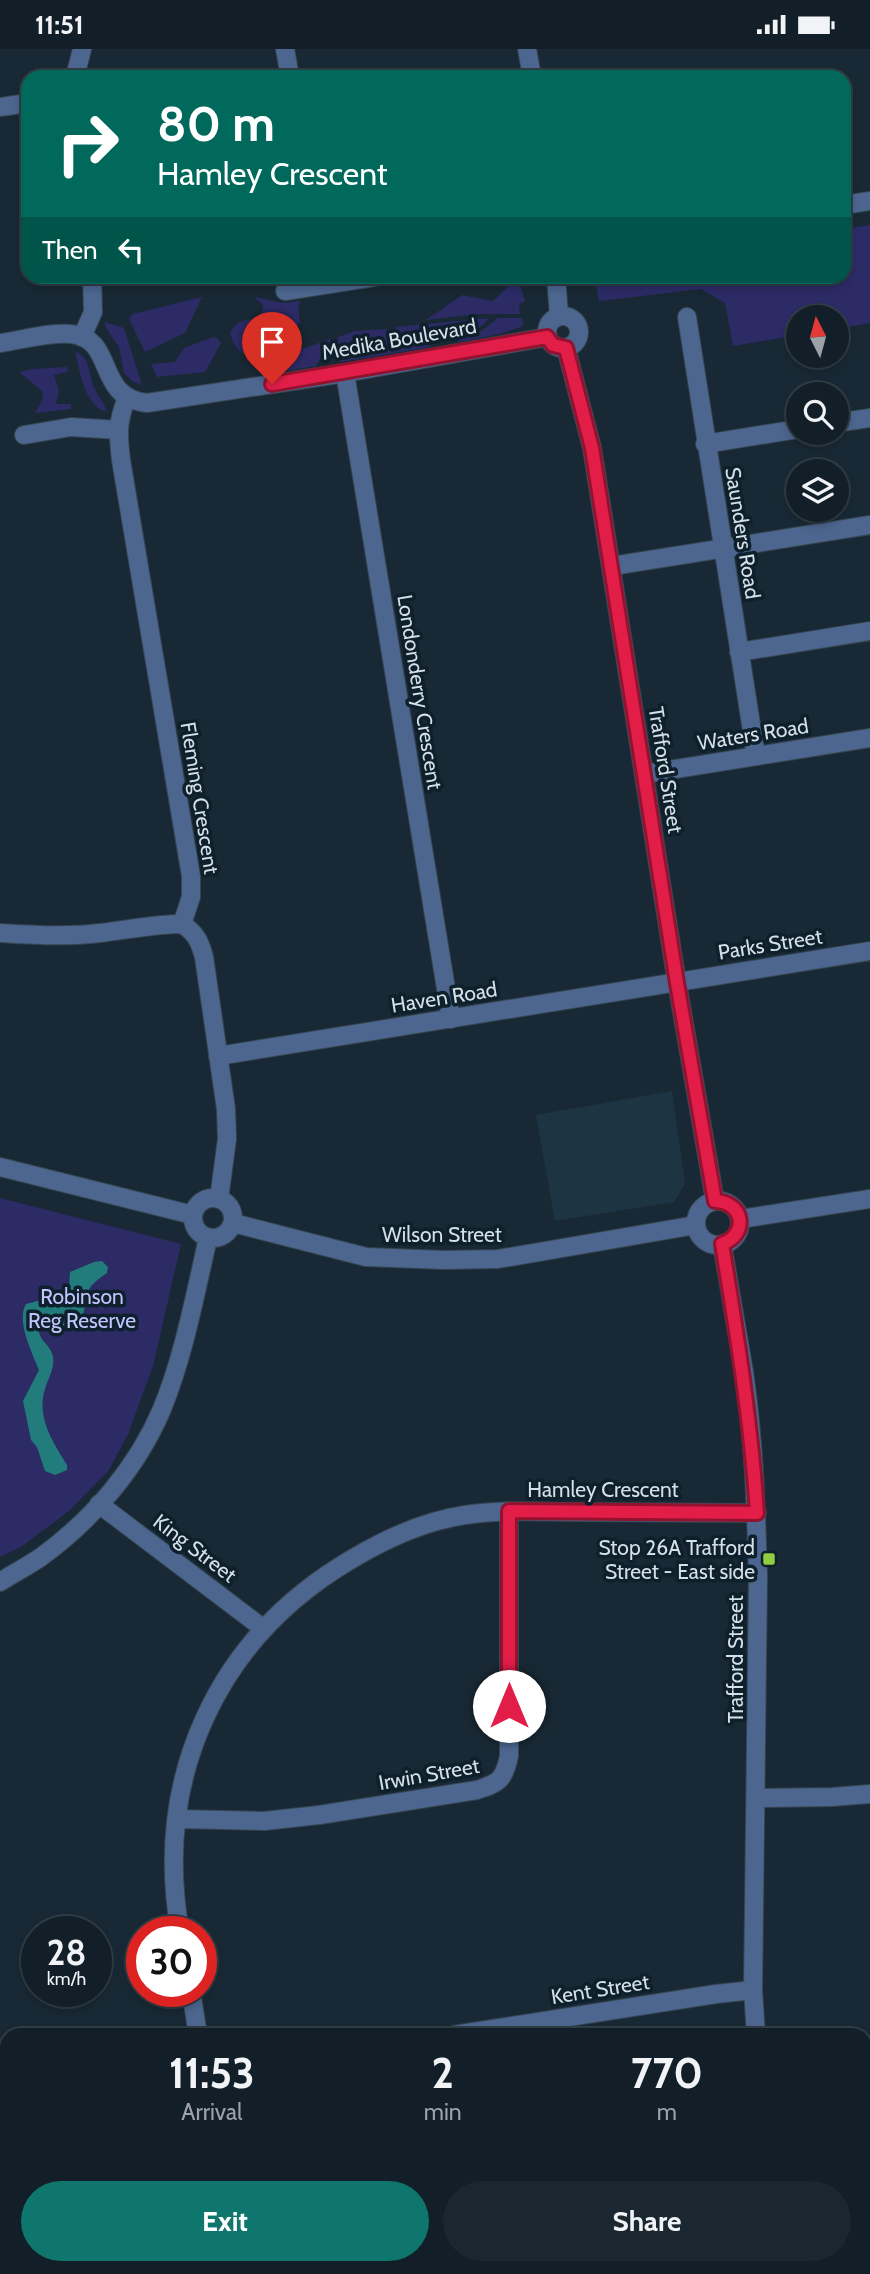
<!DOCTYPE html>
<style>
:root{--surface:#121f28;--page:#1b2730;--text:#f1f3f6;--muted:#9ca2a8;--line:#313d45;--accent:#0f766e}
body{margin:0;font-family:Cabin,sans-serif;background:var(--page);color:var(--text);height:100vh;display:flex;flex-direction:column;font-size:26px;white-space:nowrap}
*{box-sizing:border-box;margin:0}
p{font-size:23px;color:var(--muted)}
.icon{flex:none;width:38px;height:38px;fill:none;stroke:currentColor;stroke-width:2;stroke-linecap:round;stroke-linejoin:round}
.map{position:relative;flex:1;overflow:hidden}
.sheet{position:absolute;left:0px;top:1979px;width:872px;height:247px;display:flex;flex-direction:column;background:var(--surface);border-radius:21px 21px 0 0;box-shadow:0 4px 10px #0003,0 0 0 2px var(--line)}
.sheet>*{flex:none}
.guide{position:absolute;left:21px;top:21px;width:830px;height:214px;border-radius:21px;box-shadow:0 4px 10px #0003,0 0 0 2px var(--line);background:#00695c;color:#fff;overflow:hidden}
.needle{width:46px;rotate:354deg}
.tools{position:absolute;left:786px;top:256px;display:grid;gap:14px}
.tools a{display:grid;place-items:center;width:63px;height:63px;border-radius:50%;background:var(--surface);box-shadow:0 4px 10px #0003,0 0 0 2px var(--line);font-size:35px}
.speed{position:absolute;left:21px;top:1867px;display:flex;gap:14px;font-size:35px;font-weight:700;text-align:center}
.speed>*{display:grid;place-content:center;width:91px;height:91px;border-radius:50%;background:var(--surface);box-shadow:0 4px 10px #0003,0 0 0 2px var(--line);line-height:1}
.speed small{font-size:18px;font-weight:400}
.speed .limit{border:10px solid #d22;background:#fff;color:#111}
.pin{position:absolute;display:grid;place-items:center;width:60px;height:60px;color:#fff;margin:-72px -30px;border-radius:50% 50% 50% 0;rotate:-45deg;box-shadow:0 0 7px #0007}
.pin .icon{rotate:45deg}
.me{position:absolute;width:77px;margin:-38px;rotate:0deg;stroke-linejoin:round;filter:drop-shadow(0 0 5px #0008)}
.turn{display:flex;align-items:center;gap:24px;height:147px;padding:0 21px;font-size:32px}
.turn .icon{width:91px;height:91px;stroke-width:2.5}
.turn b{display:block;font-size:49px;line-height:60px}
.then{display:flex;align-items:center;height:66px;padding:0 21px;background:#0003;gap:14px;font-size:26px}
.eta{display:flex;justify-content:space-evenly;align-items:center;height:119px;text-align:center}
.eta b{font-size:42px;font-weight:700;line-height:49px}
.primary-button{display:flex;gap:14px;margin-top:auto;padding:14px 21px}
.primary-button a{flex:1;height:80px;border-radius:42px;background:var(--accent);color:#fff;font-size:28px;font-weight:700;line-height:80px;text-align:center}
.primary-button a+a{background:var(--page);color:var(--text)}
.status{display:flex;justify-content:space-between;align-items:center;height:49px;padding:0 35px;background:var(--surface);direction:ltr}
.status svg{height:19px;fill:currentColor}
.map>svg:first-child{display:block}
.built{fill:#1d3443}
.green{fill:#2c2b66}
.water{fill:#237c7c}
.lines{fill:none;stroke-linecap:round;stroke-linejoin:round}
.minor-casing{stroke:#364651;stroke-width:20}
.minor{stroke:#4c668f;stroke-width:18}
.route-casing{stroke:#92132f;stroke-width:18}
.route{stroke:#e11d48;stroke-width:12}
.poi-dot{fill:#91cd40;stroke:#0e202b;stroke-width:2.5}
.labels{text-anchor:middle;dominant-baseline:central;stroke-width:7;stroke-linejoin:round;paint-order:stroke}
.street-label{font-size:21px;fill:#d4dfe7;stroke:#0e202b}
.park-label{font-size:21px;fill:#c0c5fe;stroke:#0e202b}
.poi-label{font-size:21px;fill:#d4dfe7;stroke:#0e202b;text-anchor:end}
</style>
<div class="status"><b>11:51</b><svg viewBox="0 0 49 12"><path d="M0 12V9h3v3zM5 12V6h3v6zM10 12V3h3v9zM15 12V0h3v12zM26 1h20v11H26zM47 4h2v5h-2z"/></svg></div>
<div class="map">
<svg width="870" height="2225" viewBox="0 0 870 2225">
<rect width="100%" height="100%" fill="#182935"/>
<path class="built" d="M 672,1042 L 685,1135 L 674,1153 L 555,1172 L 536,1066 Z"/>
<g class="green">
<path d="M 870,176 L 870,274 L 837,280 L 836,268 L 798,268 L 798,286 L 733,297 L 725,254 L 701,240 L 599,252 L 595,228 L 844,228 L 844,180 Z"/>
<path d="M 518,228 L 525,252 L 519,255 L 520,265 L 477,265 L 426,271 L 462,246 L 493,252 Z"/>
<path d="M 202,248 L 185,284 L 145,303 L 129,270 L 133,265 Z"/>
<path d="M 254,248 L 283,254 L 300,252 L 298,259 L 300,273 L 289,288 L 300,295 L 256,312 L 255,309 C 241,306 234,299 230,284 C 239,266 252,275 262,263 L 263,256 Z"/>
<path d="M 489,269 C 473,292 435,290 410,294 L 400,291 L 395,278 Z"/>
<path d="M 498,269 L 522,269 L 523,277 L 500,285 L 459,293 L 459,290 L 475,287 Z"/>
<path d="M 105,273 L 124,279 L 142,336 L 132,332 L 124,324 L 119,298 L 106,279 Z"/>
<path d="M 387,280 C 401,299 407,298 429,295 L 430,298 L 341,313 L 338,308 L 338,288 L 355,282 Z"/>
<path d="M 213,288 L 217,289 L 221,294 L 205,323 L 157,328 L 151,315 L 175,313 L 184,299 Z"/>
<path d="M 331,290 L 331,304 L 321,308 L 316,317 L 262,326 L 257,315 Z"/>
<path d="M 75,302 C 91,309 88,322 93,336 C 97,346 104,353 107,363 C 84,357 80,322 75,302 Z"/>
<path d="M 67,318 L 68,323 L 54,326 L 59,342 L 56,355 L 71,355 L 71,360 L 35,364 L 43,350 L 42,342 L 19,323 L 33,320 Z"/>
<path d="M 0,1149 L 181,1195 L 153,1317 L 128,1385 L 109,1421 L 69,1462 L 21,1498 L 0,1508 Z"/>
</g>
<path class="water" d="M 102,1212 L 108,1218 L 107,1224 C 84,1240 90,1239 83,1266 C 77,1271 70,1277 62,1278 C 52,1278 49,1272 39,1279 C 38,1292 51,1295 53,1308 C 55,1319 48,1329 45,1340 C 36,1368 53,1393 67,1416 L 67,1421 L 55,1426 L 45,1422 L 37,1398 L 31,1391 L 23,1352 L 39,1321 C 32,1303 16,1272 26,1255 L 41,1251 L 58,1259 L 66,1255 L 69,1241 L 70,1223 L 94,1213 Z"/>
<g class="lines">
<g class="minor-casing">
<g id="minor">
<path d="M 285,0 L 290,28"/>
<path d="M 527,0 L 532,28"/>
<path d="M 75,28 L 82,0"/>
<path d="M 0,58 L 28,54"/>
<path d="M 844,156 L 870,152"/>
<path d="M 556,228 L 559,267"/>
<path d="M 285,242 L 374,228"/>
<circle cx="563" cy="283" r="16"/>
<path d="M 687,268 L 756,707"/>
<path d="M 82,288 L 93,263 L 92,228"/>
<path d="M 0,294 C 22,291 48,283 71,285 C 117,290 94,348 147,354 L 345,324 L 547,288"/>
<path d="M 566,299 L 592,399 L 677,934 L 715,1152"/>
<path d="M 345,324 L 451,970"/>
<path d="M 127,349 C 117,372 118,386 121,411 L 191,827 L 191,848 L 182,875 C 196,884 200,893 204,908 L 226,1060 L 227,1090 L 219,1150"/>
<path d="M 836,374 L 870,369"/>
<path d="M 24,386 L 71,378 L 119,381"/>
<path d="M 705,395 L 798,380"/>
<path d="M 612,517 L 870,476"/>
<path d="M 739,603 L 870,582"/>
<path d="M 644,725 L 870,689"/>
<path d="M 0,884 C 33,886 67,888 100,884 C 128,881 154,875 182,875"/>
<path d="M 218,1007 L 870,902"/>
<path d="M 0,1118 L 193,1166"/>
<circle cx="213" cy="1169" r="20"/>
<circle cx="718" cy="1174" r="22"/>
<path d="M 740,1170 L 870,1150"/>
<path d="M 233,1174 L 366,1208 L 444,1211 L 498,1210 L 696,1176"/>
<path d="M 722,1195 C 729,1238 737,1280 744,1323 C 754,1391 756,1459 758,1527 L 753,1941 L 756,1986"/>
<path d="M 99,1455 L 264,1580"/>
<path d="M 0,1533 C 14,1524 28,1517 41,1508 C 93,1470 137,1419 162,1360 C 184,1306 195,1246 208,1189"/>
<path d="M 756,1749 L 832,1748 L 870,1745"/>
<path d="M 177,1770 L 264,1772 L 319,1766 L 477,1741 C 499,1734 504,1731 509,1707 L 509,1462"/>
<path d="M 180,1883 C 153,1728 217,1589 352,1510 C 387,1489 425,1472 465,1466 C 502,1460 539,1463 576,1463 C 636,1463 696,1464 757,1464"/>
<path d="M 191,1942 L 198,1986"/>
<path d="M 454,1986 L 716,1945 L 753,1941"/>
<path d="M 0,2060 L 7,2059"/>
<path d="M 864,2190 L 870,2189"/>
<path d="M 128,2219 L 129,2225"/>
<path d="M 786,2219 L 787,2225"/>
<path d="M 552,2225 L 590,2219"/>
</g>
</g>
<use href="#minor" class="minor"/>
</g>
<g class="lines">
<g class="route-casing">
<path id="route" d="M 272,335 L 547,288 L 553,296 L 566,299 L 592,399 L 677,934 L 715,1152 C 744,1153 749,1185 722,1195 C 737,1285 751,1373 757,1464 L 509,1462 L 509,1657"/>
</g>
<use href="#route" class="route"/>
</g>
<rect class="poi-dot" x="762" y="1503" width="14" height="14" rx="3.5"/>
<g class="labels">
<g class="street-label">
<text transform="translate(399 290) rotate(-10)">Medika Boulevard</text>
<text transform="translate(743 484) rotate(81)">Saunders Road</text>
<text transform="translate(420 643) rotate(81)">Londonderry Crescent</text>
<text transform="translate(753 685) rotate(-9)">Waters Road</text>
<text transform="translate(666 721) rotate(81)">Trafford Street</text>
<text transform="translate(200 749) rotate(81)">Fleming Crescent</text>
<text transform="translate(770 895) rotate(-9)">Parks Street</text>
<text transform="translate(444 948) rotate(-9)">Haven Road</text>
<text x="442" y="1185">Wilson Street</text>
<text x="603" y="1440">Hamley Crescent</text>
<text transform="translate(195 1499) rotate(37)">King Street</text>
<text transform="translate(735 1610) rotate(-90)">Trafford Street</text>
<text transform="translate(429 1725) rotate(-10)">Irwin Street</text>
<text transform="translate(600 1940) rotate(-9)">Kent Street</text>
</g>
<g class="park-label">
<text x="82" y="1247">Robinson<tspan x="82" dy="24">Reg Reserve</tspan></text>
</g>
<g class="poi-label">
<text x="755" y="1498">Stop 26A Trafford<tspan x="755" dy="24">Street - East side</tspan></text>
</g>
</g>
</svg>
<div class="tools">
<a><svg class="needle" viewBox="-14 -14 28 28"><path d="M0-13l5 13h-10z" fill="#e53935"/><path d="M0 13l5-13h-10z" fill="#9ca2a8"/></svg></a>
<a><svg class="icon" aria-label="search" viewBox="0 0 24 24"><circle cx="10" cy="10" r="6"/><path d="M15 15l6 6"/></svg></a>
<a><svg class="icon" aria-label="layers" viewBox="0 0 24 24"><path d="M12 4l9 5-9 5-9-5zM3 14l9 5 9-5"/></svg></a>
</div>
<div class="speed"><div>28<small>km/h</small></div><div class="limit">30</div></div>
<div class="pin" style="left:272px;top:335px;background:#d93025"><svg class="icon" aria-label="arrive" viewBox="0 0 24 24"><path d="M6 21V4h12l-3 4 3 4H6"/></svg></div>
<svg class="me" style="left:509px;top:1657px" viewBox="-20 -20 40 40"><circle r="19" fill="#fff"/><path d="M0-13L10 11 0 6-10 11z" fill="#e11d48"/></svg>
<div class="guide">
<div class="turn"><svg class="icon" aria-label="right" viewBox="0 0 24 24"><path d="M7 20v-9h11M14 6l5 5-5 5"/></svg><div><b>80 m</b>Hamley Crescent</div></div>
<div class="then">Then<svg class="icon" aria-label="left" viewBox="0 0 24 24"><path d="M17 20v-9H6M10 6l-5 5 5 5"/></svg></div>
</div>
<section class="sheet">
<div class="eta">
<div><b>11:53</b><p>Arrival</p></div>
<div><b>2</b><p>min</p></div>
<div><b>770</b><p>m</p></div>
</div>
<div class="primary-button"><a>Exit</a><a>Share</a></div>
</section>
</div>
